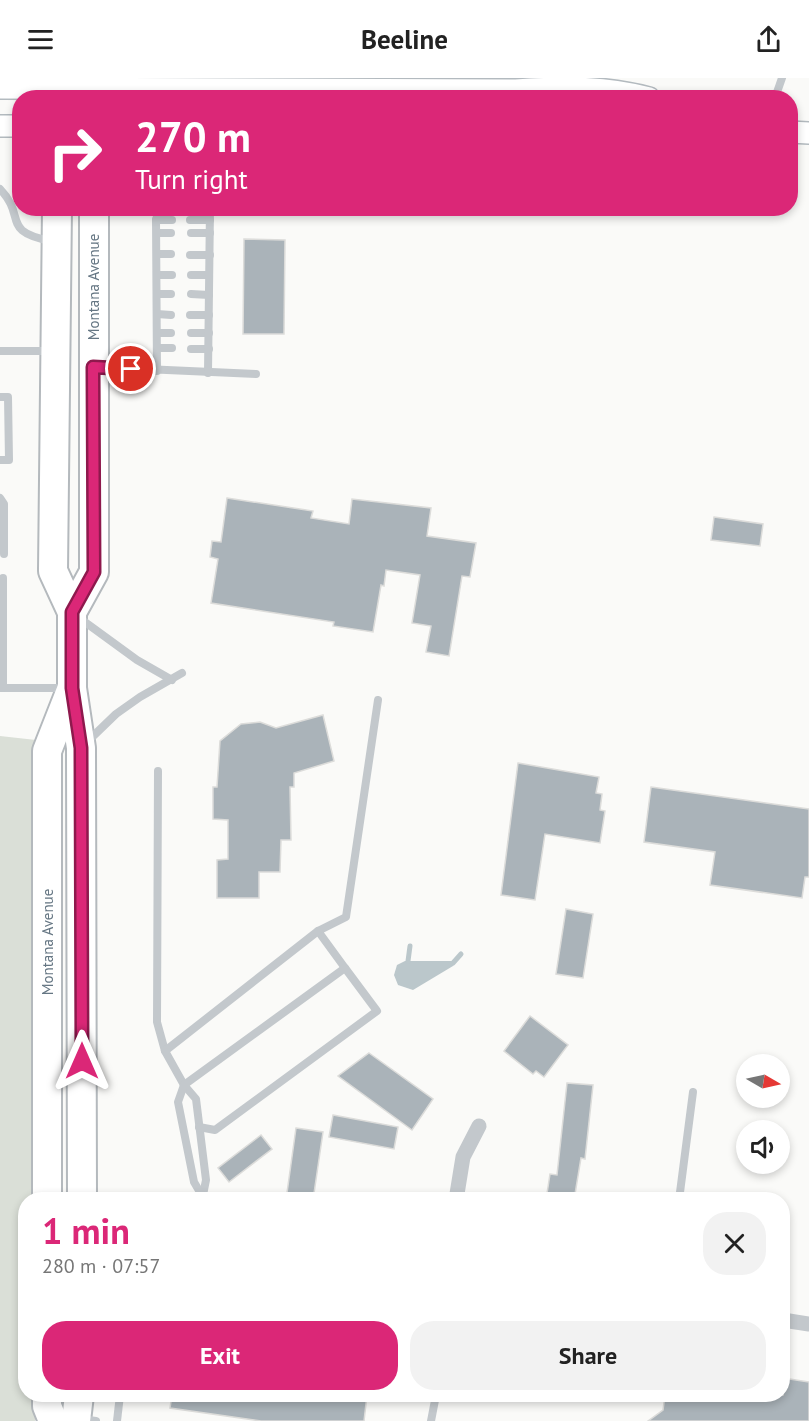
<!DOCTYPE html>
<meta charset="utf-8">
<style>
:root{--surface:#fff;--page:#f2f2f2;--text:#222;--muted:#767676;--accent:#db2777}
body{margin:0;font-family:"PT Sans",sans-serif;background:var(--page);color:var(--text);height:100vh;display:flex;flex-direction:column;font-size:22px;white-space:nowrap}
*{box-sizing:border-box;margin:0}
p{font-size:20px;color:var(--muted)}
.icon{flex:none;width:33px;height:33px;fill:none;stroke:currentColor;stroke-width:2;stroke-linecap:round;stroke-linejoin:round}
.map{position:relative;flex:1;overflow:hidden}
.drawer{position:absolute;left:18px;top:1114px;width:772px;height:210px;display:flex;flex-direction:column;background:var(--surface);border-radius:24px;box-shadow:0 3px 9px #0003}
.drawer>*{flex:none}
.top-card{position:absolute;left:12px;top:12px;width:786px;height:126px;border-radius:24px;box-shadow:0 3px 9px #0003;background:#db2777;color:#fff;overflow:hidden}
.needle{width:39px;rotate:99deg}
.buttons{position:absolute;left:736px;top:976px;display:grid;gap:12px}
.buttons a{display:grid;place-items:center;width:54px;height:54px;border-radius:50%;background:var(--surface);box-shadow:0 3px 9px #0003;font-size:30px}
.pin{position:absolute;display:grid;place-items:center;width:51px;height:51px;color:#fff;margin:-26px;border:3px solid #fff;border-radius:50%;box-shadow:0 2px 6px #0007}
.me{position:absolute;width:66px;margin:-33px;rotate:0deg;stroke-linejoin:round;filter:drop-shadow(0 0 4px #0008)}
.turn{display:flex;align-items:center;gap:21px;height:126px;padding:0 24px;font-size:27px}
.turn .icon{width:78px;height:78px;stroke-width:2.5}
.turn b{display:block;font-size:42px;line-height:51px}
.round{display:grid;place-items:center;flex:none;width:63px;height:63px;border-radius:24px;background:var(--page)}
.overview{display:flex;align-items:center;justify-content:space-between;height:102px;padding:0 24px}
h1{font-size:36px;font-weight:800;line-height:45px;color:var(--accent)}
.primary-button{display:flex;gap:12px;margin-top:auto;padding:12px 24px}
.primary-button a{flex:1;height:69px;border-radius:24px;background:var(--accent);color:#fff;font-size:24px;font-weight:800;line-height:69px;text-align:center}
.primary-button a+a{background:var(--page);color:var(--text)}
header{display:flex;justify-content:space-between;align-items:center;height:78px;padding:0 24px;background:var(--surface);font-size:27px;font-weight:800}
.map>svg:first-child{display:block}
.green{fill:#dadfd7}
.water{fill:#bbc7cb}
.lines{fill:none;stroke-linecap:round;stroke-linejoin:round}
.stream{stroke:#bbc7cb;stroke-width:5}
.building{fill:#aab3b9;stroke:#dcdcda;stroke-width:1.5}
.secondary-casing{stroke:#b3babf;stroke-width:24}
.highway-casing{stroke:#b4b9bd;stroke-width:32}
.lane{stroke:#c3c8cc;stroke-width:8}
.street{stroke:#c3c8cc;stroke-width:15}
.secondary{stroke:#fff;stroke-width:21}
.highway{stroke:#fff;stroke-width:28}
.route-casing{stroke:#8e194d;stroke-width:15}
.route{stroke:#db2777;stroke-width:10}
.labels{text-anchor:middle;dominant-baseline:central;stroke-width:6;stroke-linejoin:round;paint-order:stroke}
.street-label{font-size:15px;fill:#657683;stroke:#fff}
</style>
<header><svg class="icon" aria-label="menu" viewBox="0 0 24 24"><path d="M4 6h16M4 12h16M4 18h16"/></svg>Beeline<svg class="icon" aria-label="share" viewBox="0 0 24 24"><path d="M12 15V3M7 8l5-5 5 5M5 13v7h14v-7"/></svg></header>
<div class="map">
<svg width="809" height="1343" viewBox="0 0 809 1343">
<rect width="100%" height="100%" fill="#fafaf8"/>
<path class="green" d="M 0,658 L 36,662 L 35,1122 L 26,1122 L 26,1317 L 35,1317 L 35,1343 L 0,1343 Z"/>
<path class="water" d="M 405,883 L 453,883 L 453,888 L 413,912 L 398,907 L 394,897 L 397,887 Z"/>
<g class="lines">
<g class="stream">
<path d="M 408,883 L 410,868"/>
<path d="M 453,885 L 461,876"/>
</g>
</g>
<g class="building">
<path d="M 244,161 L 285,162 L 284,256 L 243,256 Z"/>
<path d="M 227,420 L 313,433 L 311,440 L 349,446 L 352,421 L 431,430 L 427,458 L 476,465 L 470,499 L 462,498 L 449,578 L 426,574 L 431,548 L 412,545 L 420,497 L 386,492 L 384,508 L 381,507 L 373,554 L 333,548 L 334,544 L 211,525 L 218,481 L 210,479 L 212,463 L 221,464 Z"/>
<path d="M 714,439 L 763,446 L 760,468 L 711,462 Z"/>
<path d="M 323,637 L 334,683 L 294,695 L 294,709 L 290,709 L 291,762 L 281,762 L 280,794 L 259,794 L 259,820 L 217,820 L 217,782 L 228,781 L 228,742 L 213,741 L 213,709 L 217,709 L 220,663 L 241,646 L 260,644 L 276,650 Z"/>
<path d="M 518,685 L 599,699 L 596,715 L 602,716 L 600,732 L 605,733 L 600,765 L 545,756 L 535,822 L 501,817 Z"/>
<path d="M 651,709 L 809,731 L 809,799 L 805,799 L 802,820 L 710,807 L 715,774 L 644,764 Z"/>
<path d="M 566,831 L 593,836 L 583,900 L 556,896 Z"/>
<path d="M 530,938 L 568,967 L 544,999 L 536,993 L 533,996 L 504,973 Z"/>
<path d="M 369,975 L 433,1021 L 412,1052 L 338,998 Z"/>
<path d="M 567,1005 L 593,1007 L 585,1081 L 581,1080 L 574,1122 L 546,1122 L 550,1096 L 557,1097 Z"/>
<path d="M 333,1037 L 398,1049 L 394,1071 L 329,1059 Z"/>
<path d="M 296,1050 L 323,1054 L 313,1122 L 286,1122 Z"/>
<path d="M 261,1057 L 272,1071 L 229,1104 L 218,1090 Z"/>
<path d="M 783,1300 L 809,1304 L 809,1343 L 648,1343 L 663,1332 L 665,1317 L 783,1317 Z"/>
<path d="M 172,1317 L 367,1317 L 364,1343 L 261,1343 L 170,1330 Z"/>
</g>
<g class="lines">
<g class="secondary-casing">
<g id="secondary">
<path d="M 0,10 L 516,12 C 560,9 605,8 649,20"/>
<path d="M 0,48 L 20,48"/>
<path d="M 790,54 L 809,55"/>
</g>
</g>
<g class="highway-casing">
<g id="highway">
<path d="M 0,0 L 1,0"/>
<path d="M 54,0 L 54,20"/>
<path d="M 95,20 L 95,0"/>
<path d="M 57,130 L 53,493 L 72,534 L 72,610 L 81,670 L 82,1122"/>
<path d="M 72,534 L 94,494 L 94,130"/>
<path d="M 47,1122 L 47,673 L 71,612"/>
<path d="M 47,1317 L 47,1328 L 53,1343"/>
<path d="M 76,1343 L 79,1317"/>
</g>
</g>
<g class="lane">
<path d="M 775,20 L 782,0"/>
<path d="M 0,111 C 27,139 0,153 51,163"/>
<path d="M 156,142 L 172,142"/>
<path d="M 190,142 L 210,142"/>
<path d="M 157,155 L 171,155"/>
<path d="M 191,155 L 210,155"/>
<path d="M 157,176 L 171,176"/>
<path d="M 190,177 L 210,177"/>
<path d="M 157,197 L 172,197"/>
<path d="M 191,197 L 209,197"/>
<path d="M 157,216 L 171,216"/>
<path d="M 191,216 L 209,217"/>
<path d="M 157,236 L 171,237"/>
<path d="M 190,237 L 209,237"/>
<path d="M 157,255 L 171,255"/>
<path d="M 191,255 L 209,255"/>
<path d="M 157,270 L 172,270"/>
<path d="M 191,271 L 209,271"/>
<path d="M 0,273 L 49,273"/>
<path d="M 100,289 L 256,296"/>
<path d="M 157,293 L 156,142 L 159,130"/>
<path d="M 208,295 L 210,130"/>
<path d="M 0,319 L 8,319 L 9,382 L 0,382"/>
<path d="M 0,420 L 4,426 L 4,476"/>
<path d="M 78,539 L 137,582 L 172,602"/>
<path d="M 0,610 L 64,610"/>
<path d="M 3,610 L 3,500"/>
<path d="M 87,664 L 116,636 L 140,619 L 182,595"/>
<path d="M 158,693 L 157,944 L 165,973 L 184,1007 L 196,1021 L 206,1102 L 202,1122"/>
<path d="M 345,890 L 318,853 L 346,839 L 378,622"/>
<path d="M 165,973 L 318,853"/>
<path d="M 199,1049 L 215,1052 L 377,933 L 345,890 L 184,1007 L 178,1024 L 194,1104 L 201,1116"/>
<path d="M 679,1122 L 693,1014"/>
<path d="M 81,1341 L 96,1343"/>
<path d="M 117,1343 L 120,1317"/>
<path d="M 431,1343 L 436,1317"/>
</g>
<g class="street">
<path d="M 456,1122 L 463,1079 L 479,1048"/>
<path d="M 783,1242 L 809,1246"/>
</g>
<use href="#secondary" class="secondary"/>
<use href="#highway" class="highway"/>
</g>
<g class="lines">
<g class="route-casing">
<path id="route" d="M 82,983 L 81,670 L 72,610 L 72,534 L 94,494 L 93,289 L 131,291"/>
</g>
<use href="#route" class="route"/>
</g>
<g class="labels">
<g class="street-label">
<text transform="translate(93 209) rotate(-90)">Montana Avenue</text>
<text transform="translate(47 864) rotate(-90)">Montana Avenue</text>
</g>
</g>
</svg>
<div class="buttons">
<a><svg class="needle" viewBox="-14 -14 28 28"><path d="M0-13l5 13h-10z" fill="#e53935"/><path d="M0 13l5-13h-10z" fill="#767676"/></svg></a>
<a><svg class="icon" aria-label="sound" viewBox="0 0 24 24"><path d="M4 9h4l5-4v14l-5-4H4zM17 9q2 3 0 6"/></svg></a>
</div>
<div class="pin" style="left:131px;top:291px;background:#d93025"><svg class="icon" aria-label="arrive" viewBox="0 0 24 24"><path d="M6 21V4h12l-3 4 3 4H6"/></svg></div>
<svg class="me" style="left:82px;top:983px" viewBox="-20 -20 40 40"><path d="M0-17L14 15 0 8-14 15z" fill="#db2777" stroke="#fff" stroke-width="4"/></svg>
<div class="top-card">
<div class="turn"><svg class="icon" aria-label="right" viewBox="0 0 24 24"><path d="M7 20v-9h11M14 6l5 5-5 5"/></svg><div><b>270 m</b>Turn right</div></div>
</div>
<section class="drawer">
<div class="overview"><div><h1>1 min</h1><p>280 m · 07:57</p></div><a class="round"><svg class="icon" aria-label="close" viewBox="0 0 24 24"><path d="M6 6l12 12M18 6L6 18"/></svg></a></div>
<div class="primary-button"><a>Exit</a><a>Share</a></div>
</section>
</div>
